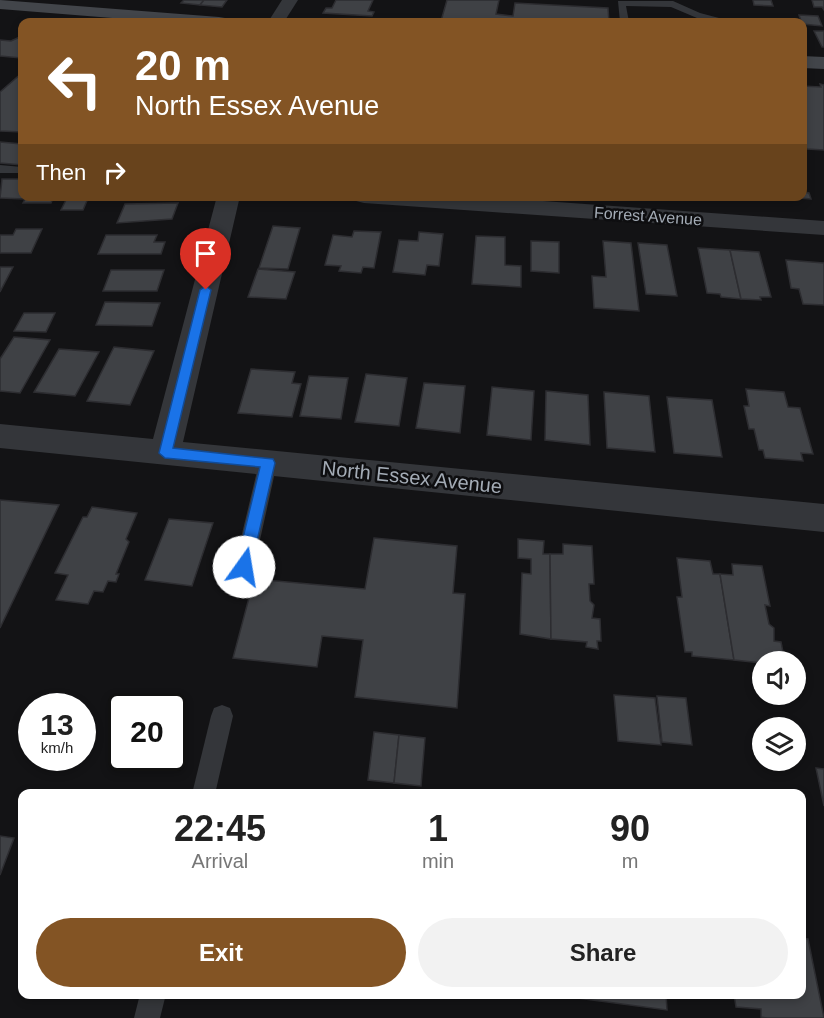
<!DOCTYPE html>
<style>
:root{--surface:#fff;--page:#f2f2f2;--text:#222;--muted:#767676;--accent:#835424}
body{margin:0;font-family:Helvetica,sans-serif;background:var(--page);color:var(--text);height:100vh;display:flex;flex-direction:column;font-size:22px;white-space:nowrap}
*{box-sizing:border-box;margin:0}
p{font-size:20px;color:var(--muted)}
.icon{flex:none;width:33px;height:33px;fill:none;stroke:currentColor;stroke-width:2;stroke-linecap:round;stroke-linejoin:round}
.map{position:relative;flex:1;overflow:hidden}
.details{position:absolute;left:18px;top:789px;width:788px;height:210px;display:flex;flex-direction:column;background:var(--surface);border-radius:12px;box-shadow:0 3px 9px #0003}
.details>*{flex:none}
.guide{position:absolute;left:18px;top:18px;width:789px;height:183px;border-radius:12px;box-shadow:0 3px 9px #0003;background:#835424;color:#fff;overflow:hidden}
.buttons{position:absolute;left:752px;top:651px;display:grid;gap:12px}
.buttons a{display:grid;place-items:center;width:54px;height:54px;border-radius:50%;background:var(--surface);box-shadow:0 3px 9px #0003;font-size:30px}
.speed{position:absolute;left:18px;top:693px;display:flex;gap:12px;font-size:30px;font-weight:700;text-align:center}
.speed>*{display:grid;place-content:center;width:78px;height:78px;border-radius:50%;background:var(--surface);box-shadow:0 3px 9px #0003;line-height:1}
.speed small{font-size:15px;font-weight:400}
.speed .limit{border:3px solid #111;border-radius:9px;background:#fff;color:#111}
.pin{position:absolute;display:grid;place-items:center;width:51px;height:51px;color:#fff;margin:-62px -26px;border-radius:50% 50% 50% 0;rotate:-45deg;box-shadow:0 0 6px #0007}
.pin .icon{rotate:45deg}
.me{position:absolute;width:66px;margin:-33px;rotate:13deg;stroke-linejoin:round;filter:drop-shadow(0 0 4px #0008)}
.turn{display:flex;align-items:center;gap:21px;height:126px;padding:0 18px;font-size:27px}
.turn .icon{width:78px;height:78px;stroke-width:2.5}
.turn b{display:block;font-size:42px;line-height:51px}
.then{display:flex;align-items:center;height:57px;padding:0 18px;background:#0003;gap:12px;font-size:22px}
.eta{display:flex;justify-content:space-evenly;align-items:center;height:102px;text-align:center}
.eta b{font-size:36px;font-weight:800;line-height:42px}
.action{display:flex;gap:12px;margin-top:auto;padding:12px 18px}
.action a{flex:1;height:69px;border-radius:36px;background:var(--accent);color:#fff;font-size:24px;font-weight:800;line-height:69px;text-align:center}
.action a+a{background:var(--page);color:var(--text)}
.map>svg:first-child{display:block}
.building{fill:#3f4145;stroke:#2d2d31;stroke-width:1.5}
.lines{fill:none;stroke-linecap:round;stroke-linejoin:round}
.lane{fill:#34363a;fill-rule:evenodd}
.street{fill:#34363a;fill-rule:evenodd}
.secondary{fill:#42454a;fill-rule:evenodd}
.route{fill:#1a73e8;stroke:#114b97;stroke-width:1.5}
.labels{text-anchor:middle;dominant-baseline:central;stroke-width:5;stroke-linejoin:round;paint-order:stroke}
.far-street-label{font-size:16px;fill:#a4acb6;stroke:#0e0e10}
.street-label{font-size:20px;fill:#a4acb6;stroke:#0e0e10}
</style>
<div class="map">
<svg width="824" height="1018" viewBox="0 0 824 1018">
<rect width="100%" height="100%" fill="#131315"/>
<g class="building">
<path d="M 184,0 L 204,0 L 200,5 L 181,3 Z"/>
<path d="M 204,0 L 227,0 L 222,7 L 200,5 Z"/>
<path d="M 336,0 L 373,0 L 368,11 L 374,12 L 372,16 L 323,13 L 326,8 L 332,8 Z"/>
<path d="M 447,0 L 499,0 L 496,14 L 513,16 L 515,3 L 608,8 L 609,22 L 441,21 Z"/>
<path d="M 753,0 L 771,0 L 773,6 L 754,5 Z"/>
<path d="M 812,0 L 824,0 L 824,10 L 822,7 L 814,7 Z"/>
<path d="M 799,15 L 818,16 L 822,26 L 802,24 Z"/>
<path d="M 814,31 L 824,31 L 824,47 L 822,47 Z"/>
<path d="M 22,36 L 21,58 L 0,56 L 0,40 L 11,41 Z"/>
<path d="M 22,73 L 22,132 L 0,131 L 0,92 Z"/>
<path d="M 820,84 L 824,85 L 824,150 L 807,149 L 802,141 L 802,86 L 821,87 Z"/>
<path d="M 0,142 L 22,144 L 22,165 L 0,163 Z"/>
<path d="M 2,179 L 22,179 L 22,196 L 54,196 L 51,203 L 23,203 L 25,199 L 0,198 Z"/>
<path d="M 802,187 L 804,192 L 809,193 L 811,199 L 772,196 L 802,196 Z"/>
<path d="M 68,196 L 89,196 L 83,210 L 61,210 Z"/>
<path d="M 178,203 L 172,219 L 117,223 L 125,204 Z"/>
<path d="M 273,226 L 300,228 L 288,269 L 259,268 Z"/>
<path d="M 16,229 L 42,229 L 31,253 L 0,253 L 0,235 L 13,235 Z"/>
<path d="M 354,231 L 381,232 L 374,268 L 363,267 L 361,273 L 339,271 L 341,266 L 325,265 L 333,235 L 352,237 Z"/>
<path d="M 419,232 L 443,234 L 439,266 L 427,265 L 425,275 L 393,272 L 399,240 L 418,241 Z"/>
<path d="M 106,235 L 157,235 L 154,242 L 165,242 L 161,254 L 98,254 Z"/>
<path d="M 476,236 L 505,237 L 505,265 L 521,266 L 521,287 L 472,284 Z"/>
<path d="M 531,241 L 559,242 L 559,273 L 531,271 Z"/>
<path d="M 603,241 L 631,243 L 639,311 L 594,308 L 592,276 L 606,277 Z"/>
<path d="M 638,243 L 667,245 L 677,296 L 646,294 Z"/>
<path d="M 698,248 L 730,250 L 741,299 L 721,297 L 720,294 L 707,293 Z"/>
<path d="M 730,250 L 759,252 L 771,297 L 760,297 L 761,300 L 741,299 Z"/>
<path d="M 786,260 L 824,263 L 824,305 L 803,304 L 799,289 L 791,288 Z"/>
<path d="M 0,267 L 13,267 L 0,292 Z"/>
<path d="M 258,269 L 295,272 L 286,299 L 248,297 Z"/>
<path d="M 111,270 L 164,270 L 157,291 L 103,291 Z"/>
<path d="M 105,302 L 160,303 L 152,326 L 96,325 Z"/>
<path d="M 24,313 L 55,313 L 46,332 L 14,331 Z"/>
<path d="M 14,337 L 50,340 L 20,393 L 0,391 L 0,359 Z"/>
<path d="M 114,347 L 154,351 L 130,405 L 87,401 Z"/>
<path d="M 59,349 L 99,352 L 75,396 L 34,392 Z"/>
<path d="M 251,369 L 295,372 L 292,383 L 301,384 L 292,417 L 238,413 Z"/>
<path d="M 366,374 L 407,378 L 399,426 L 355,422 Z"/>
<path d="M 309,376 L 348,378 L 341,419 L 300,416 Z"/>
<path d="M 424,383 L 465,386 L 460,433 L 416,428 Z"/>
<path d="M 492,387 L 534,391 L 531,440 L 487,435 Z"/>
<path d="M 746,389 L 784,392 L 788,407 L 800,408 L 813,454 L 801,453 L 803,461 L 765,458 L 763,450 L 759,450 L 754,429 L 749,429 L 744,406 L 749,406 Z"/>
<path d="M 546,391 L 588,395 L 590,445 L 545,440 Z"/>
<path d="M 604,392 L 649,396 L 655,452 L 607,448 Z"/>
<path d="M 667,397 L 712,400 L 722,457 L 674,453 Z"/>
<path d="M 0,500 L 59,505 L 0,628 Z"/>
<path d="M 92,507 L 137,513 L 126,539 L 129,542 L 116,574 L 119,574 L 116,582 L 108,581 L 103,592 L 94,591 L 88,604 L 56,600 L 68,575 L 55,573 L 83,517 L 87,517 Z"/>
<path d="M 169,519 L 213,523 L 192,586 L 145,580 Z"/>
<path d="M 374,538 L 457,546 L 453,593 L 465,594 L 457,708 L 355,697 L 363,640 L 322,636 L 317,667 L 233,658 L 254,579 L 365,589 Z"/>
<path d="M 518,539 L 544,541 L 543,554 L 550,554 L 551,639 L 520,634 L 522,573 L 531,574 L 531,559 L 518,558 Z"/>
<path d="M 563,544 L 592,546 L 594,584 L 589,584 L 590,601 L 594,605 L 592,618 L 600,619 L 601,641 L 597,641 L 598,649 L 586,647 L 587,642 L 551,639 L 550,554 L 563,554 Z"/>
<path d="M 677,558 L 710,561 L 713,574 L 720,574 L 734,660 L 692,656 L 692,652 L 685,652 L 677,597 L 682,597 Z"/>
<path d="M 732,564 L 762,566 L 770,606 L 765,605 L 769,624 L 774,628 L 774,641 L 781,642 L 785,662 L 762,663 L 734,660 L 720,574 L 733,575 Z"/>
<path d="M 614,695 L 655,698 L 661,745 L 618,741 Z"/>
<path d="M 657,696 L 686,698 L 692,745 L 662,742 Z"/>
<path d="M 374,732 L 399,735 L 394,783 L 368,780 Z"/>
<path d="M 399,735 L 425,738 L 421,786 L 394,783 Z"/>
<path d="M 816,768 L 824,769 L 824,806 Z"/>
<path d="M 0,836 L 14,838 L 0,875 Z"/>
<path d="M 801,938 L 808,939 L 824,1018 L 767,1018 L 761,1017 L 761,1009 L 736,1007 L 734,994 L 801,994 Z"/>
<path d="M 666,994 L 667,1010 L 547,994 Z"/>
</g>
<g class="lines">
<g class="lane">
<path d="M 618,1 L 673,1 L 700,13 L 734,22 L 718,22 L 697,18 L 671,7 L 626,6 L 629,22 L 620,22 Z"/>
<path d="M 0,165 L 22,167 L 22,173 L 0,173 Z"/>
<path d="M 268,456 L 274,458 L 277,463 L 254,567 L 251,573 L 244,575 L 237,573 L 234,567 L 259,463 L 262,458 Z"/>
<path d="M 222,705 L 230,708 L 233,716 L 215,794 L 192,794 L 211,716 L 214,708 Z"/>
<path d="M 140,994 L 166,994 L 160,1018 L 134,1018 Z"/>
</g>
<g class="street">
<path d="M 282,0 L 298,0 L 284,22 L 268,22 Z"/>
<path d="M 217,196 L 240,196 L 183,442 L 824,504 L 824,532 L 0,448 L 0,424 L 153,439 Z"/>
<path d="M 353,196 L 471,196 L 824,221 L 824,235 L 364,203 L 356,201 Z"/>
</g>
<g class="secondary">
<path d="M 0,0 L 219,17 L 225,18 L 228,22 L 162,22 L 0,9 Z"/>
<path d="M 802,56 L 824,57 L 824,69 L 802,68 Z"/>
</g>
</g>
<path class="route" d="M 206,286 L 211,290 L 173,448 L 273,459 L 275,463 L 251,567 L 249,572 L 244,574 L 238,572 L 236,567 L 260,467 L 165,458 L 159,453 L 200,290 Z"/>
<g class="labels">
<g class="far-street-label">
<text transform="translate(648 216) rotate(4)">Forrest Avenue</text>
</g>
<g class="street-label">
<text transform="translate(412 477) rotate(6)">North Essex Avenue</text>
</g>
</g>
</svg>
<div class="buttons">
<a><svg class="icon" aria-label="sound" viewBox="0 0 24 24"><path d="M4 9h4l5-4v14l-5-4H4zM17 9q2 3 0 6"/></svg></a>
<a><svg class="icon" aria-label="layers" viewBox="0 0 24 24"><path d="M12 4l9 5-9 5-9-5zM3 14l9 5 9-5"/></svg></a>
</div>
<div class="speed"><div>13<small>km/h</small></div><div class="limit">20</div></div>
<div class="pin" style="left:206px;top:290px;background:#d93025"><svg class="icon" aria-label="arrive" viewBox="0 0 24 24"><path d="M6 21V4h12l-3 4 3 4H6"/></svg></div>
<svg class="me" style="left:244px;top:567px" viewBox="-20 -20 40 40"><circle r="19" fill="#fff"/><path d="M0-13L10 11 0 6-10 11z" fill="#1a73e8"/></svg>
<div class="guide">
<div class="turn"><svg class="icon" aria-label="left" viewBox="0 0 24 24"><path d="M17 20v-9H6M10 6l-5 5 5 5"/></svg><div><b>20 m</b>North Essex Avenue</div></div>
<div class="then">Then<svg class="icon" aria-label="right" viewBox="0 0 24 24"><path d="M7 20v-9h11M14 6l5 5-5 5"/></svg></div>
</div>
<section class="details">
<div class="eta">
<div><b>22:45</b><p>Arrival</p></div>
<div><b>1</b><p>min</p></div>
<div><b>90</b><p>m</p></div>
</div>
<div class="action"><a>Exit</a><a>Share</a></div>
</section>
</div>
